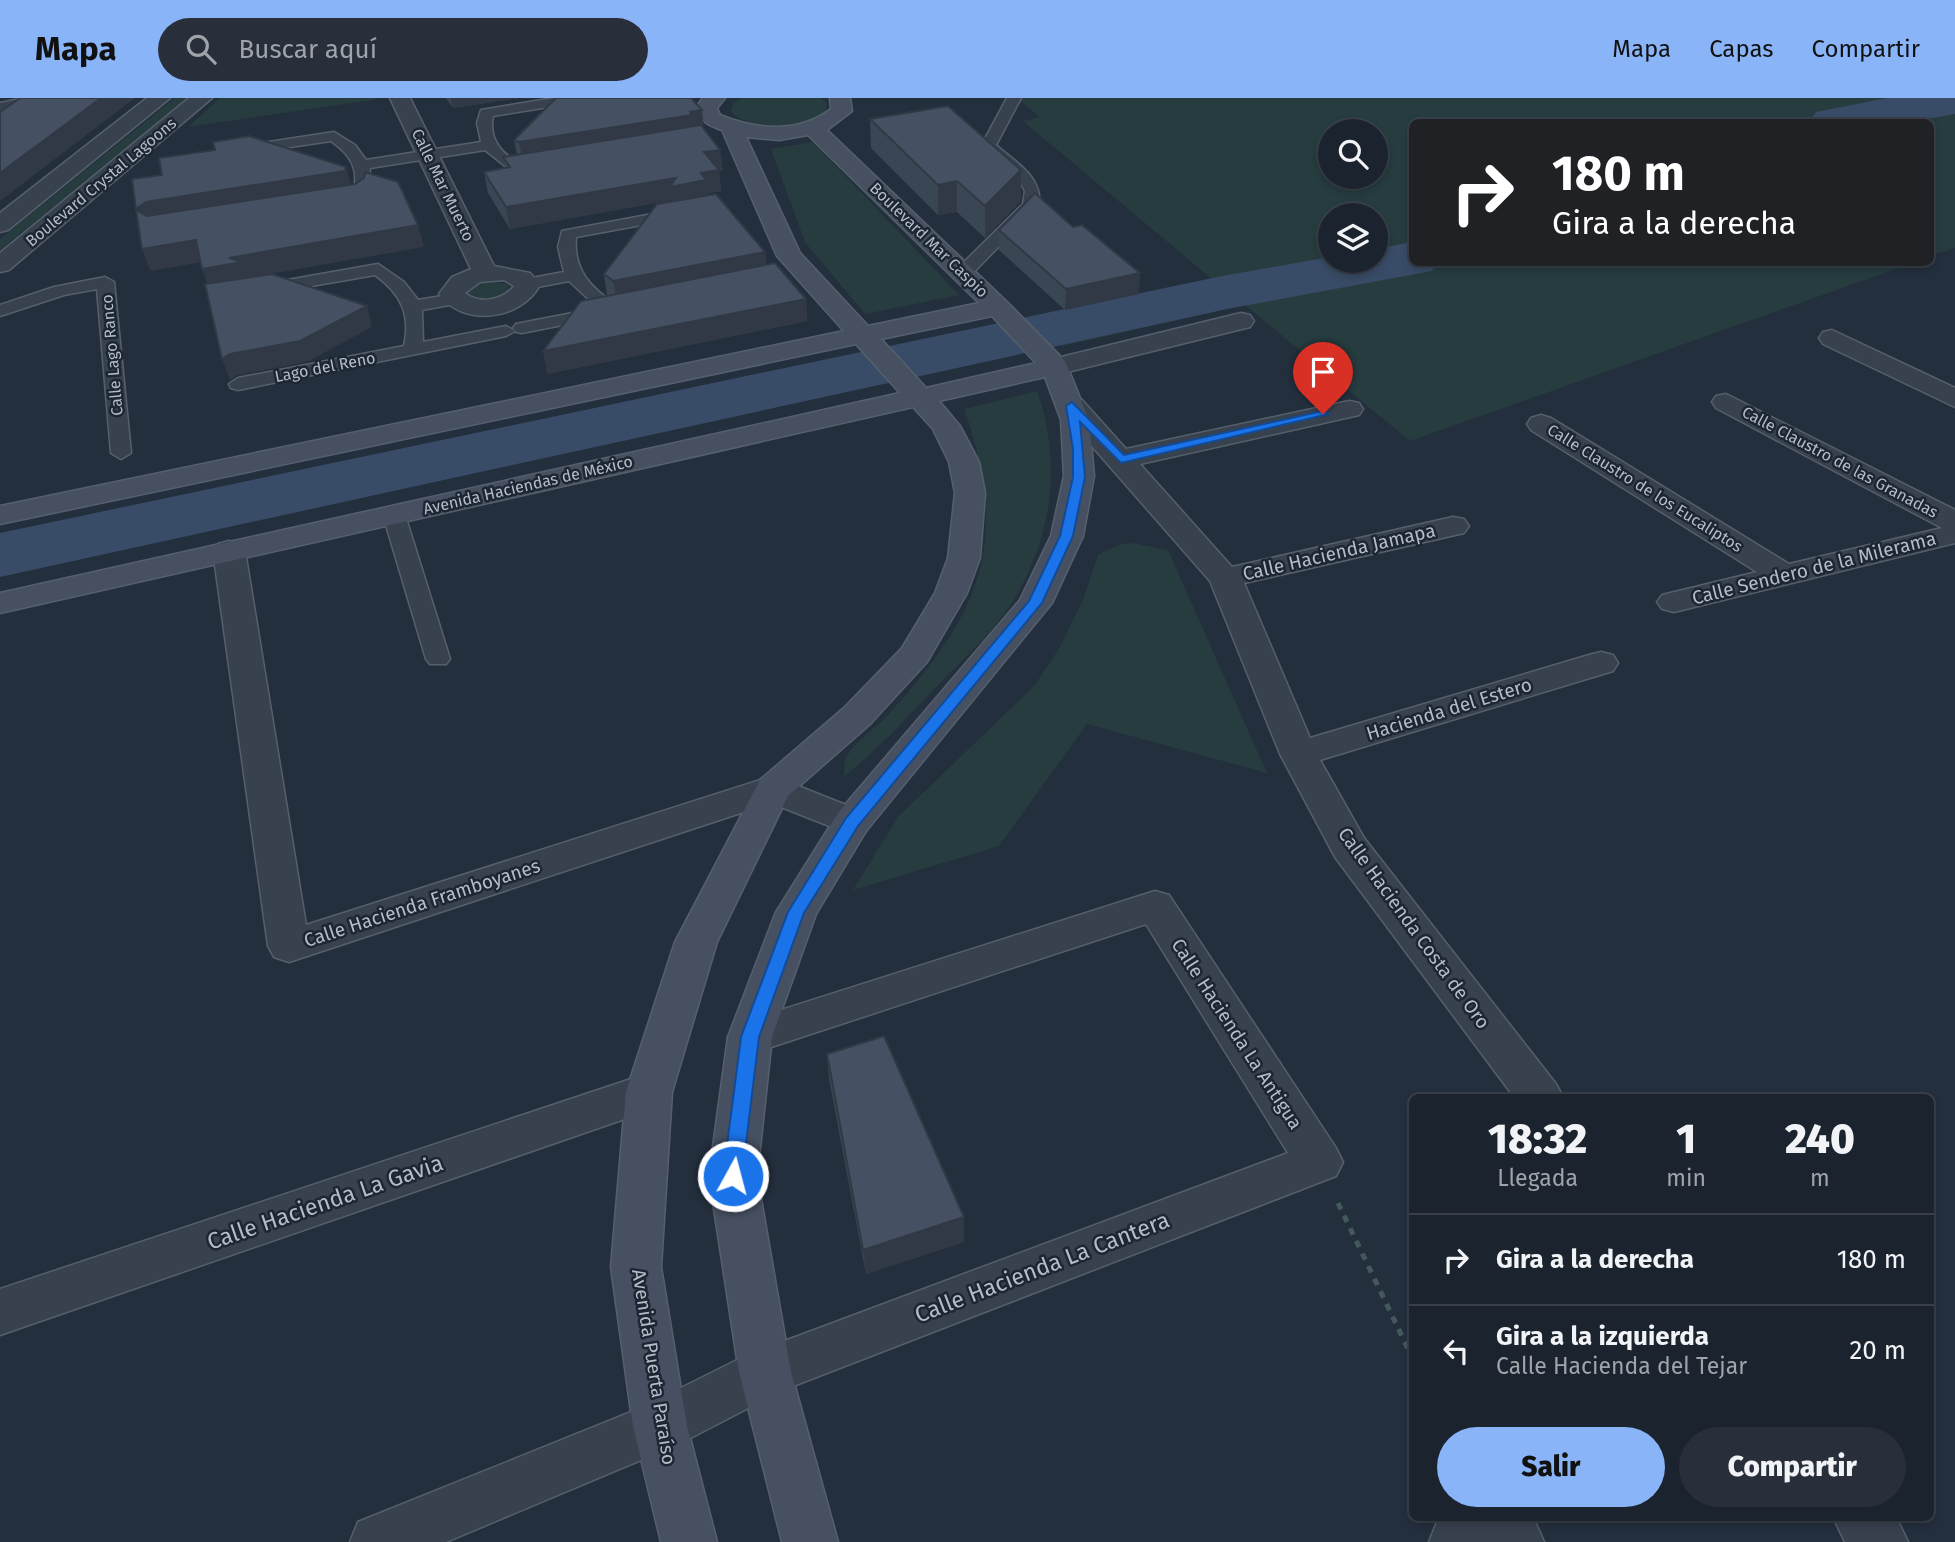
<!DOCTYPE html>
<html lang="es">
<meta charset="utf-8">
<style>
:root{--surface:#1b232e;--page:#282f3a;--text:#f1f3f6;--muted:#a0a4aa;--line:#39404a;--accent:#8ab4f8}
body{margin:0;font-family:"Fira Sans",sans-serif;background:var(--page);color:var(--text);height:100vh;display:flex;flex-direction:column;font-size:26px;white-space:nowrap}
*{box-sizing:border-box;margin:0}
p{font-size:23px;color:var(--muted)}
.icon{flex:none;width:38px;height:38px;fill:none;stroke:currentColor;stroke-width:2;stroke-linecap:round;stroke-linejoin:round}
.map{position:relative;flex:1;overflow:hidden}
.side{position:absolute;left:1409px;top:996px;width:525px;height:427px;display:flex;flex-direction:column;background:var(--surface);border-radius:10px;box-shadow:0 4px 10px #0003,0 0 0 2px var(--line)}
.side>*{flex:none}
.hud{position:absolute;left:1409px;top:21px;width:525px;height:147px;border-radius:10px;box-shadow:0 4px 10px #0003,0 0 0 2px var(--line);background:#202124;color:#fff;overflow:hidden}
.fabs{position:absolute;left:1318px;top:21px;display:grid;gap:14px}
.fabs a{display:grid;place-items:center;width:70px;height:70px;border-radius:50%;background:var(--surface);box-shadow:0 4px 10px #0003,0 0 0 2px var(--line);font-size:35px}
.pin{position:absolute;display:grid;place-items:center;width:60px;height:60px;color:#fff;margin:-72px -30px;border-radius:50% 50% 50% 0;rotate:-45deg;box-shadow:0 0 7px #0007}
.pin .icon{rotate:45deg}
.me{position:absolute;width:77px;margin:-38px;rotate:7deg;stroke-linejoin:round;filter:drop-shadow(0 0 5px #0008)}
.turn{display:flex;align-items:center;gap:24px;height:147px;padding:0 28px;font-size:32px}
.turn .icon{width:91px;height:91px;stroke-width:2.5}
.turn b{display:block;font-size:49px;line-height:60px}
.eta{display:flex;justify-content:space-evenly;align-items:center;height:119px;text-align:center}
.eta b{font-size:42px;font-weight:800;line-height:49px}
.action{display:flex;gap:14px;margin-top:auto;padding:14px 28px}
.action a{flex:1;height:80px;border-radius:42px;background:var(--accent);color:#111;font-size:28px;font-weight:800;line-height:80px;text-align:center}
.action a+a{background:var(--page);color:var(--text)}
ul{padding:0;list-style:none}
li{display:flex;align-items:center;gap:21px;height:91px;padding:0 28px;border-top:2px solid var(--line)}
li div{flex:1}
li b{display:block;font-size:26px}
li em{font-style:normal}
header{display:flex;align-items:center;gap:42px;box-sizing:border-box;height:98px;padding:0 35px;background:var(--accent);color:#111}
header strong{font-size:33px}
nav{display:flex;gap:38px;margin-inline-start:auto;font-size:24px}
.search{width:490px;height:63px;background:var(--page);display:flex;align-items:center;gap:18px;box-sizing:border-box;padding:0 24px;border-radius:38px;color:var(--muted);font-size:26px}
.map>svg:first-child{display:block}
.green{fill:#263c3f;fill-rule:evenodd}
.lines{fill:none;stroke-linecap:round;stroke-linejoin:round}
.river{fill:#394c67;fill-rule:evenodd}
.lane-casing{stroke:#565f6c;stroke-width:3}
.street-casing{stroke:#565f6c;stroke-width:3}
.secondary-casing{stroke:#565f6c;stroke-width:3}
.path{stroke:#44595c;stroke-width:5;stroke-dasharray:7 7;stroke-linecap:butt}
.lane{fill:#38414e;fill-rule:evenodd}
.street{fill:#38414e;fill-rule:evenodd}
.secondary{fill:#465061;fill-rule:evenodd}
.wall{fill:#3b4654}
.shaded-wall{fill:#303945}
.building{fill:#455162;stroke:#303945;stroke-width:2}
.route{fill:#1a73e8;stroke:#114b97;stroke-width:2}
.labels{text-anchor:middle;dominant-baseline:central;stroke-width:5;stroke-linejoin:round;paint-order:stroke}
.far-street-label{font-size:16px;fill:#b4bcc9;stroke:#1d2633}
.street-label{font-size:19px;fill:#b4bcc9;stroke:#1d2633}
.near-street-label{font-size:23px;fill:#b4bcc9;stroke:#1d2633}
</style>
<header>
<strong>Mapa</strong>
<div class="search"><svg class="icon" aria-label="search" viewBox="0 0 24 24"><circle cx="10" cy="10" r="6"/><path d="M15 15l6 6"/></svg>Buscar aquí</div>
<nav><a>Mapa</a><a>Capas</a><a>Compartir</a></nav>
</header>
<div class="map">
<svg width="1955" height="1444" viewBox="0 0 1955 1444">
<rect width="100%" height="100%" fill="#242f3e"/>
<g class="green">
<path d="M 175,0 L 187,0 L 0,152 L 0,141 Z"/>
<path d="M 220,0 L 377,0 L 378,1 L 188,29 Z"/>
<path d="M 741,0 L 821,0 L 826,4 L 826,13 C 801,31 755,35 731,14 L 733,6 Z"/>
<path d="M 1016,0 L 1955,0 L 1955,150 L 1930,158 L 1930,24 L 1412,24 L 1412,164 L 1913,165 L 1410,343 L 1245,207 L 1062,248 L 999,186 L 1036,222 L 1213,182 L 1023,23 L 1040,19 ZM 1330,33 L 1376,33 L 1376,79 L 1330,79 ZM 1330,117 L 1376,117 L 1376,163 L 1330,163 Z"/>
<path d="M 813,44 L 959,197 L 865,216 L 805,144 L 771,51 Z"/>
<path d="M 482,183 L 511,186 L 508,186 L 509,193 C 496,203 481,204 467,197 L 466,192 Z"/>
<path d="M 1037,293 C 1065,370 1050,459 998,524 C 981,546 958,566 939,586 C 908,619 878,651 844,679 C 844,673 844,663 847,658 C 855,643 876,630 888,617 C 980,515 1012,446 964,311 Z"/>
<path d="M 1132,445 L 1168,452 L 1267,675 L 1087,626 L 999,748 L 853,792 L 898,719 L 1035,587 L 1060,549 L 1083,502 L 1098,457 L 1118,447 Z"/>
</g>
<g class="lines">
<g class="river">
<path d="M 1887,0 L 1955,0 L 1955,16 L 1909,24 L 1809,24 L 1816,14 Z"/>
<path d="M 1412,144 L 1412,164 L 1437,164 L 1432,173 L 1227,211 L 0,479 L 0,435 L 1227,177 L 1330,159 L 1330,163 L 1376,163 L 1376,151 Z"/>
</g>
<g class="lane-casing">
<g id="lane">
<path d="M 25,0 L 38,3 L 0,13 L 0,5 Z"/>
<path d="M 554,0 L 587,0 L 580,4 L 493,18 C 488,44 504,57 524,69 L 524,75 L 514,75 L 485,52 L 370,70 L 368,99 C 362,106 347,107 341,100 L 353,95 C 360,71 350,56 331,43 L 242,56 L 235,52 L 242,48 L 334,34 L 355,47 L 366,62 L 481,44 L 477,25 L 481,12 Z"/>
<path d="M 1007,0 L 1021,0 L 996,47 C 1015,64 1043,79 1039,107 L 969,179 L 957,179 L 955,175 L 957,171 L 1023,106 L 1025,93 L 1022,87 L 981,48 Z"/>
<path d="M 679,111 L 685,113 L 685,119 L 576,139 C 573,173 592,191 618,208 L 621,212 L 618,216 L 522,235 L 516,234 L 513,230 L 516,226 L 598,210 L 569,183 L 527,191 L 518,186 L 521,182 L 564,174 L 558,149 L 562,133 Z"/>
<path d="M 378,166 L 404,184 L 418,202 L 454,196 L 463,201 L 460,205 L 422,212 L 423,244 L 506,228 L 515,233 L 506,238 L 238,292 L 231,290 L 229,286 L 238,280 L 404,248 C 411,216 401,196 375,177 L 265,196 L 256,191 L 265,186 Z"/>
<path d="M 105,179 L 114,184 L 131,355 L 121,361 L 111,355 L 97,191 L 64,197 L 0,218 L 0,207 L 54,189 Z"/>
<path d="M 394,411 L 405,417 L 450,561 L 446,566 L 430,566 L 426,561 L 383,417 Z"/>
</g>
</g>
<g class="street-casing">
<g id="street">
<path d="M 147,0 L 170,0 L 8,132 L 0,134 L 0,115 Z"/>
<path d="M 189,0 L 212,0 L 9,172 L 0,174 L 0,155 Z"/>
<path d="M 390,0 L 410,0 L 494,168 L 530,175 L 540,187 C 521,222 463,230 439,196 L 452,179 L 471,171 ZM 504,182 L 514,188 C 503,202 480,207 465,195 L 480,184 Z"/>
<path d="M 1241,215 L 1250,217 L 1254,223 L 1250,229 L 1055,277 L 1045,275 L 1041,269 L 1045,263 Z"/>
<path d="M 1832,232 L 1955,290 L 1955,309 L 1823,246 L 1819,240 L 1823,234 Z"/>
<path d="M 1726,296 L 1955,412 L 1955,445 L 1674,514 L 1662,511 L 1657,504 L 1662,497 L 1757,474 L 1531,332 L 1527,326 L 1531,320 L 1541,317 L 1551,320 L 1789,466 L 1942,430 L 1716,310 L 1712,304 L 1716,298 Z"/>
<path d="M 1072,300 L 1082,302 L 1126,351 L 1349,303 L 1359,305 L 1363,311 L 1359,317 L 1140,366 L 1232,469 L 1453,419 L 1464,421 L 1469,428 L 1464,435 L 1244,485 L 1310,640 L 1589,557 L 1601,554 L 1613,557 L 1618,565 L 1613,573 L 1320,662 L 1364,740 L 1556,986 L 1563,999 L 1514,999 L 1335,759 L 1280,656 L 1210,483 L 1062,314 L 1058,308 L 1062,302 Z"/>
<path d="M 229,443 L 240,446 L 245,453 L 306,827 L 773,678 L 866,715 L 871,724 L 866,733 L 852,737 L 771,705 L 289,864 L 274,859 L 268,848 L 213,453 L 218,446 Z"/>
<path d="M 1155,793 L 1169,797 L 1336,1050 L 1343,1064 L 1336,1078 L 783,1292 L 679,1346 L 446,1444 L 350,1444 L 358,1424 L 641,1310 L 747,1257 L 1288,1055 L 1146,826 L 750,956 L 734,951 L 728,939 L 734,927 Z"/>
<path d="M 649,975 L 665,981 L 672,994 L 665,1007 L 0,1237 L 0,1191 Z"/>
<path d="M 1448,1419 L 1533,1419 L 1544,1444 L 1429,1444 L 1437,1424 Z"/>
<path d="M 1833,1419 L 1896,1419 L 1908,1444 L 1845,1444 Z"/>
</g>
</g>
<g class="secondary-casing">
<path id="secondary" d="M 703,0 L 725,0 L 717,10 L 720,17 C 757,32 798,36 831,11 L 830,0 L 850,0 L 852,13 L 827,32 L 1007,204 L 1065,263 L 1089,322 L 1094,378 L 1083,438 L 1052,505 L 866,733 L 816,816 L 772,939 L 757,1078 L 791,1274 L 838,1444 L 782,1444 L 739,1274 L 709,1078 L 728,939 L 776,814 L 838,715 L 1020,502 L 1051,438 L 1064,378 L 1061,322 L 1045,279 L 939,303 L 960,328 L 979,364 L 985,395 L 980,460 L 967,495 L 927,564 L 870,626 L 788,698 L 717,844 L 672,994 L 661,1169 L 687,1328 L 717,1444 L 661,1444 L 633,1328 L 611,1169 L 626,994 L 675,844 L 760,682 L 844,610 L 902,550 L 935,495 L 948,460 L 955,395 L 949,364 L 933,331 L 913,309 L 0,515 L 0,495 L 900,295 L 856,246 L 0,426 L 0,408 L 844,233 L 777,158 L 722,32 C 707,27 702,24 696,9 ZM 808,37 L 979,205 L 868,228 L 800,155 L 746,39 L 779,42 ZM 992,218 L 1036,265 L 926,290 L 881,241 Z"/>
</g>
<path class="path" d="M 1338,1105 L 1412,1259"/>
<use href="#lane" class="lane"/>
<use href="#street" class="street"/>
<use href="#secondary" class="secondary"/>
</g>
<g class="wall">
<path d="M 446,0 L 519,0 L 453,10 Z"/>
<path d="M 870,21 L 1021,103 L 985,140 L 957,114 L 938,117 L 871,50 Z"/>
<path d="M 704,31 L 723,72 L 719,73 L 721,93 L 708,95 L 708,97 L 765,154 L 766,166 L 806,201 L 807,223 L 547,276 L 608,197 L 607,197 L 604,176 L 672,104 L 672,102 L 510,131 L 488,95 L 484,74 L 506,70 L 503,59 L 517,57 L 514,42 Z"/>
<path d="M 1073,129 L 1139,196 L 1065,212 L 999,152 L 999,132 Z"/>
<path d="M 827,956 L 964,1144 L 866,1176 L 829,981 Z"/>
</g>
<g class="shaded-wall">
<path d="M 101,0 L 135,0 L 0,103 L 0,75 Z"/>
<path d="M 450,0 L 519,0 L 453,10 Z"/>
<path d="M 702,12 L 704,31 L 523,64 L 519,44 Z"/>
<path d="M 720,52 L 723,72 L 719,73 L 721,93 L 708,95 L 709,103 L 673,110 L 672,102 L 510,131 L 506,109 L 701,75 L 704,54 Z"/>
<path d="M 346,69 L 352,89 L 144,131 L 136,111 L 146,104 Z"/>
<path d="M 1021,72 L 1021,103 L 985,140 L 985,108 Z"/>
<path d="M 957,83 L 957,114 L 938,117 L 938,87 Z"/>
<path d="M 418,127 L 424,149 L 247,180 L 210,193 L 202,171 L 229,160 Z"/>
<path d="M 196,142 L 203,164 L 150,173 L 142,151 Z"/>
<path d="M 765,154 L 767,175 L 617,203 L 613,183 Z"/>
<path d="M 1140,175 L 1139,196 L 1065,212 L 1066,191 Z"/>
<path d="M 806,201 L 807,223 L 547,276 L 543,253 Z"/>
<path d="M 367,208 L 372,229 L 307,264 L 238,277 L 230,282 L 222,261 L 230,256 Z"/>
<path d="M 964,1119 L 964,1144 L 866,1176 L 863,1152 Z"/>
</g>
<g class="building">
<path d="M 20,0 L 101,0 L 0,75 L 0,14 Z"/>
<path d="M 556,0 L 691,0 L 702,12 L 690,14 L 692,17 L 519,44 L 514,42 Z"/>
<path d="M 948,8 L 1021,72 L 985,108 L 957,83 L 938,87 L 870,21 Z"/>
<path d="M 701,27 L 720,52 L 704,54 L 719,72 L 701,75 L 706,82 L 670,89 L 676,80 L 506,109 L 484,74 L 510,69 L 503,59 Z"/>
<path d="M 249,38 L 346,69 L 345,73 L 146,104 L 136,111 L 132,81 L 162,77 L 159,60 L 215,52 L 213,44 Z"/>
<path d="M 365,74 L 398,84 L 418,127 L 229,160 L 242,164 L 202,171 L 196,142 L 142,151 L 136,112 L 147,118 L 355,86 L 364,80 Z"/>
<path d="M 1035,95 L 1073,129 L 1082,127 L 1140,175 L 1066,191 L 999,132 Z"/>
<path d="M 716,96 L 765,154 L 613,183 L 604,176 L 657,106 Z"/>
<path d="M 775,165 L 806,201 L 543,253 L 581,203 Z"/>
<path d="M 272,176 L 367,208 L 300,243 L 230,256 L 222,261 L 205,186 Z"/>
<path d="M 884,938 L 964,1119 L 863,1152 L 827,956 Z"/>
</g>
<path class="route" d="M 1072,304 L 1124,357 L 1323,313 L 1329,316 L 1121,365 L 1080,324 L 1085,379 L 1073,438 L 1042,505 L 858,728 L 804,815 L 759,939 L 742,1078 L 739,1084 L 733,1087 L 726,1084 L 723,1078 L 741,939 L 788,814 L 846,720 L 1029,503 L 1060,438 L 1073,379 L 1073,351 L 1066,308 Z"/>
<g class="labels">
<g class="far-street-label">
<text transform="translate(101 84) rotate(-40)">Boulevard Crystal Lagoons</text>
<text transform="translate(443 87) rotate(64)">Calle Mar Muerto</text>
<text transform="translate(929 142) rotate(44)">Boulevard Mar Caspio</text>
<text transform="translate(112 257) rotate(-95)">Calle Lago Ranco</text>
<text transform="translate(325 269) rotate(-11)">Lago del Reno</text>
<text transform="translate(1840 364) rotate(28)">Calle Claustro de las Granadas</text>
<text transform="translate(528 387) rotate(-13)">Avenida Haciendas de México</text>
<text transform="translate(1645 390) rotate(32)">Calle Claustro de los Eucaliptos</text>
</g>
<g class="street-label">
<text transform="translate(1339 454) rotate(-13)">Calle Hacienda Jamapa</text>
<text transform="translate(1814 470) rotate(-14)">Calle Sendero de la Milerama</text>
<text transform="translate(1449 611) rotate(-17)">Hacienda del Estero</text>
<text transform="translate(422 805) rotate(-18)">Calle Hacienda Framboyanes</text>
<text transform="translate(1414 830) rotate(54)">Calle Hacienda Costa de Oro</text>
<text transform="translate(1237 936) rotate(57)">Calle Hacienda La Antigua</text>
<text transform="translate(654 1269) rotate(81)">Avenida Puerta Paraíso</text>
</g>
<g class="near-street-label">
<text transform="translate(325 1104) rotate(-19)">Calle Hacienda La Gavia</text>
<text transform="translate(1042 1169) rotate(-21)">Calle Hacienda La Cantera</text>
</g>
</g>
</svg>
<div class="fabs">
<a><svg class="icon" aria-label="search" viewBox="0 0 24 24"><circle cx="10" cy="10" r="6"/><path d="M15 15l6 6"/></svg></a>
<a><svg class="icon" aria-label="layers" viewBox="0 0 24 24"><path d="M12 4l9 5-9 5-9-5zM3 14l9 5 9-5"/></svg></a>
</div>
<div class="pin" style="left:1323px;top:316px;background:#d93025"><svg class="icon" aria-label="arrive" viewBox="0 0 24 24"><path d="M6 21V4h12l-3 4 3 4H6"/></svg></div>
<svg class="me" style="left:733px;top:1078px" viewBox="-20 -20 40 40"><circle r="17" fill="#1a73e8" stroke="#fff" stroke-width="3"/><path d="M0-11L8 9 0 5-8 9z" fill="#fff"/></svg>
<div class="hud">
<div class="turn"><svg class="icon" aria-label="right" viewBox="0 0 24 24"><path d="M7 20v-9h11M14 6l5 5-5 5"/></svg><div><b>180 m</b>Gira a la derecha</div></div>
</div>
<section class="side">
<div class="eta">
<div><b>18:32</b><p>Llegada</p></div>
<div><b>1</b><p>min</p></div>
<div><b>240</b><p>m</p></div>
</div>
<ul>
<li><svg class="icon" aria-label="right" viewBox="0 0 24 24"><path d="M7 20v-9h11M14 6l5 5-5 5"/></svg><div><b>Gira a la derecha</b></div><em>180 m</em></li>
<li><svg class="icon" aria-label="left" viewBox="0 0 24 24"><path d="M17 20v-9H6M10 6l-5 5 5 5"/></svg><div><b>Gira a la izquierda</b><p>Calle Hacienda del Tejar</p></div><em>20 m</em></li>
</ul>
<div class="action"><a>Salir</a><a>Compartir</a></div>
</section>
</div>
